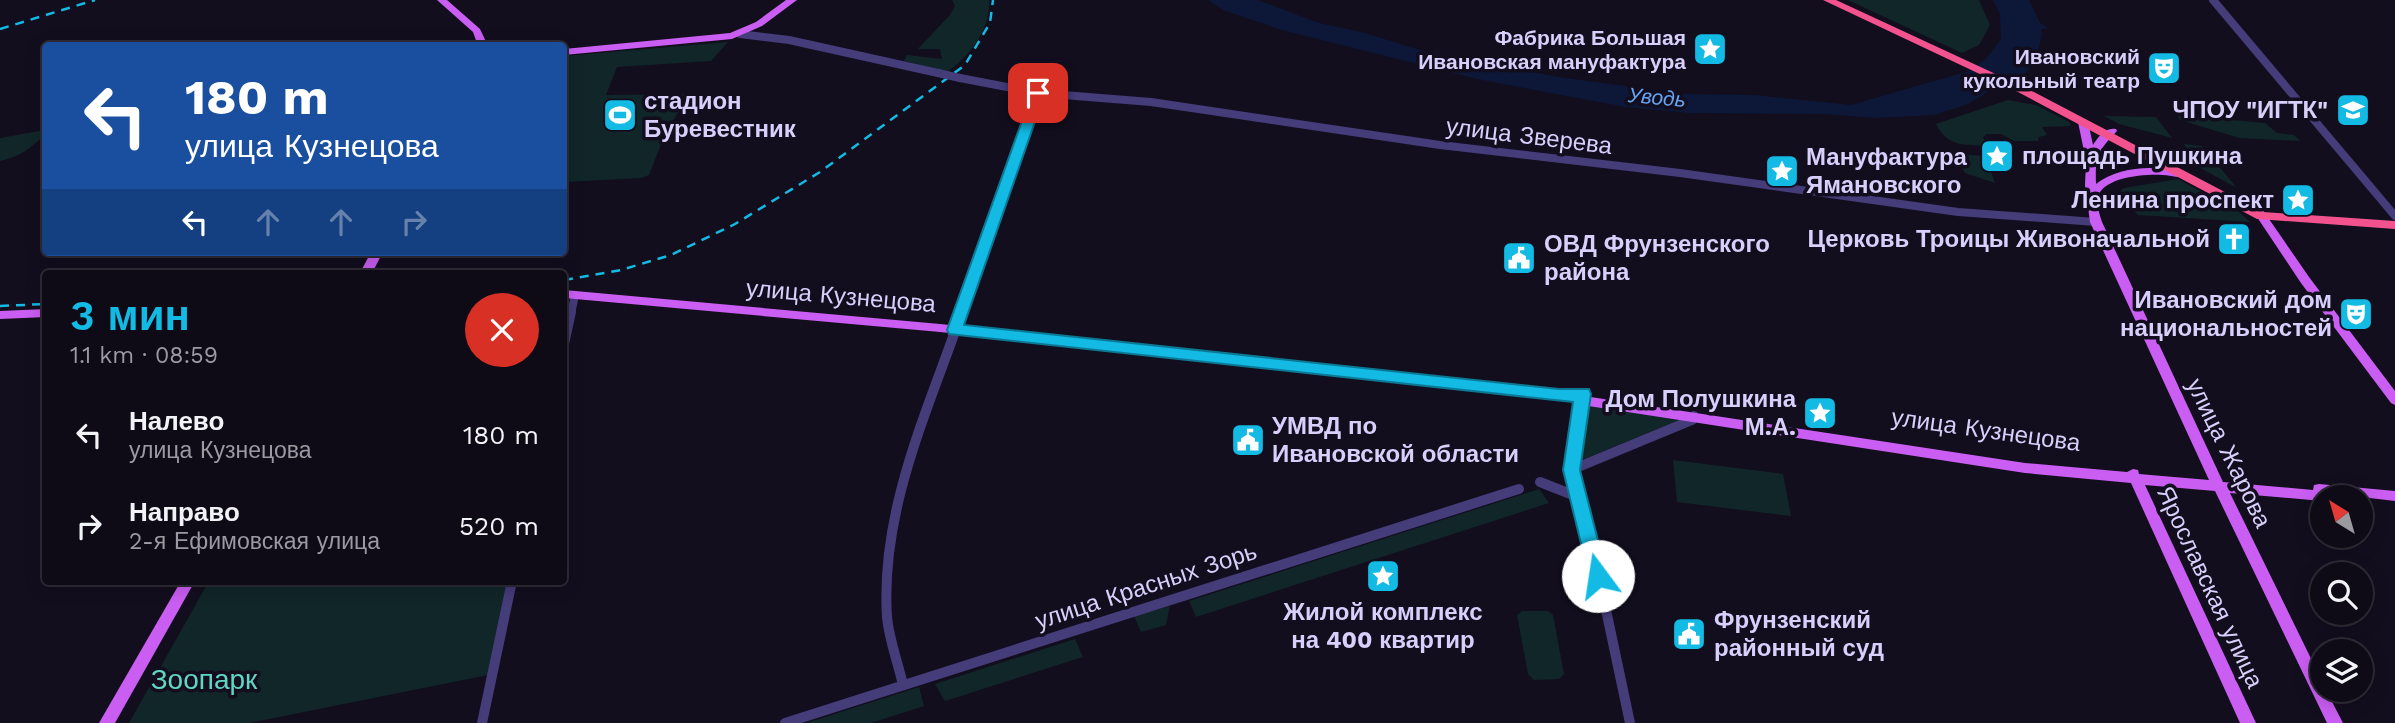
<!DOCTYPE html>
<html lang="ru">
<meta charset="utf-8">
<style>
:root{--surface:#0e0a16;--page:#17131f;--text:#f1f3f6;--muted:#9b9aa1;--line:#2e2b35;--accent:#12bae4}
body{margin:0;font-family:"Work Sans",sans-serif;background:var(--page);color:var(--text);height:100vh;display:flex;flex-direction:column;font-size:26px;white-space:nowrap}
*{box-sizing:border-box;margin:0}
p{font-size:23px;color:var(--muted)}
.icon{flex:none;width:38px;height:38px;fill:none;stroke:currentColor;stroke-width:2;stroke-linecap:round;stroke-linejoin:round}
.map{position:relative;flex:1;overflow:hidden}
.side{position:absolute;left:42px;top:270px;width:525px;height:315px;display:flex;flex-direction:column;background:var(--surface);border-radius:7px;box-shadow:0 4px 18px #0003,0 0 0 2px var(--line)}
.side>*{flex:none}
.hud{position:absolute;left:42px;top:42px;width:525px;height:214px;border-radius:7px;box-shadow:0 4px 18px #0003,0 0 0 2px var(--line);background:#1a4fa0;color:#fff;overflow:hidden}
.needle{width:46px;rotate:323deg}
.tools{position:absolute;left:2310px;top:485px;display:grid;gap:14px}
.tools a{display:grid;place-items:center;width:63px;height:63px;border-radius:50%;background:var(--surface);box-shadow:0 4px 18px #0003,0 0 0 2px var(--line);font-size:35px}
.pin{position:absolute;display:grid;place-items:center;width:60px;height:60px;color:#fff;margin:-30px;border-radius:14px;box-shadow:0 4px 10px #0006}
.me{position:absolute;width:77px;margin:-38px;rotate:346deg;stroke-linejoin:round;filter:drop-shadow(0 0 5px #0008)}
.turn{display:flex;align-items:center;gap:24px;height:147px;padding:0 28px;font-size:32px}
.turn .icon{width:91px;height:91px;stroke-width:2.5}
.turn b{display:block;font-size:49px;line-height:60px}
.lanes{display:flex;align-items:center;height:66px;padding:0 28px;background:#0003;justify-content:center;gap:35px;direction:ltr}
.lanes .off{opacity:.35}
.round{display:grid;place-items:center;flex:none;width:74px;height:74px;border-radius:37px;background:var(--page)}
.summary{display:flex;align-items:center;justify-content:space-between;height:119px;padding:0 28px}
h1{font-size:42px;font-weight:600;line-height:52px;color:var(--accent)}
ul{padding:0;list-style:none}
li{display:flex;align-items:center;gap:21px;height:91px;padding:0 28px}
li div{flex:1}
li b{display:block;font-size:26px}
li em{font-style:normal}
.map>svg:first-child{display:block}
.green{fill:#112628}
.water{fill:#0d1839}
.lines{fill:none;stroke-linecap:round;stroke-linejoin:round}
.minor-far1{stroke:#453c7a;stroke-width:8}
.minor{stroke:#453c7a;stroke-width:10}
.major{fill:#ca5ef3;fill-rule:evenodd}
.highway{fill:#f2538f;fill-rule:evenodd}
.rail{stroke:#12bae4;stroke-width:2.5;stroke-dasharray:9 7;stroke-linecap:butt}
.minor-bridge{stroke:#453c7a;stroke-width:8}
.route{fill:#12bae4;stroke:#0c7994;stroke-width:2}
.labels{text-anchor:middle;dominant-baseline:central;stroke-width:7;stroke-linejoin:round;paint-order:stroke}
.far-poi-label{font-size:21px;font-weight:bold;fill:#d8cffb;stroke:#120e1e;text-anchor:end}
.far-water-label{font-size:21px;font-style:italic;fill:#65a3f3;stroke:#120e1e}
.poi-label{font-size:24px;font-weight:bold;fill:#d8cffb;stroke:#120e1e;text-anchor:start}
.street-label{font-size:24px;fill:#d8cffb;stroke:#120e1e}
.near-park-label{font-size:28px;fill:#61d5c3;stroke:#120e1e}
</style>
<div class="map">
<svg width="2395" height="723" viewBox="0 0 2395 723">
<rect width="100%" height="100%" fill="#120e1e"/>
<g class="green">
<path d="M 952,0 L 989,0 C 991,29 970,56 947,72 L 904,61 L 907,55 L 942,59 L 940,49 L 918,49 L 949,16 L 955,6 Z"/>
<path d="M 1848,0 L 1979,0 L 1990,25 L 1979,45 L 1962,53 Z"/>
<path d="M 728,42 L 711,61 L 617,67 L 606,95 L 689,94 L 665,134 L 649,175 L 641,178 L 564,182 L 564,56 Z"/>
<path d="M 2008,100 L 2036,105 L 2069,122 L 2071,126 L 2042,127 L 2047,135 L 2039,137 L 2038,141 L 2014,141 L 2001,134 L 1987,134 L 1983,137 L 1988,146 C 1964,144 1948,148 1936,124 Z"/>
<path d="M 2177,115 L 2265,123 L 2277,133 L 2294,135 L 2300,141 L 2239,138 L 2180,120 Z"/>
<path d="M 2104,116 L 2156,117 L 2172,138 L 2119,124 Z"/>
<path d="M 45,130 L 45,135 C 30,148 20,157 0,161 L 0,138 Z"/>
<path d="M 2184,144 L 2202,146 L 2237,188 L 2193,164 Z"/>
<path d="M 1956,154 L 1985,156 L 1995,183 L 1965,173 Z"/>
<path d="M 2178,179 L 2239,212 L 2250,222 L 2138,215 L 2116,194 L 2124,188 Z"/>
<path d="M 1595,403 L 1679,420 L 1579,461 C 1573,442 1578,415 1595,403 Z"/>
<path d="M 1673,460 L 1783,474 L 1791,516 L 1677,502 Z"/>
<path d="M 1539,489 L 1549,503 L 1196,617 L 1189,601 Z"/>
<path d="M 209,581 L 513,581 L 493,674 L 249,723 L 129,723 Z"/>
<path d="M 1170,606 L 1166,625 L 1141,632 L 1134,616 Z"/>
<path d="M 1522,611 L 1548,611 L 1553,615 L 1564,674 L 1559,679 L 1534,680 L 1528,674 L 1517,615 Z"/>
<path d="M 1075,639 L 1083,657 L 945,701 L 935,684 Z"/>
<path d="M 919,687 L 924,706 L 871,723 L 806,723 Z"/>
</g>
<g class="water">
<path d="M 1208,0 L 1258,0 L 1319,23 L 1365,33 L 1423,51 L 1558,77 L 1685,94 L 1754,95 L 1851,105 L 1969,71 L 1986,59 L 2001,39 L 2000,14 L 1993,0 L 2029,0 L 2040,23 L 2048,28 L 2041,29 L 2042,35 L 2035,61 L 2023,76 L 1994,88 L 1968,104 L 1934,115 L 1876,118 L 1825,114 L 1690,113 L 1626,107 L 1482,80 L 1282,30 L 1223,10 Z"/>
<path d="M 2078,75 L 2117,76 L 2126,87 L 2087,86 Z"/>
</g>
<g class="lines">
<g class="minor-far1">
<path d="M 2213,0 L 2395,216"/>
<path d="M 740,34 L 789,40 L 938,73"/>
<path d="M 960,78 L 1038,93 L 1151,102 L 1440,145 L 1680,173 L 1958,212 L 2096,222"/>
<path d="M 571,314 L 575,295"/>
<path d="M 961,314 L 1038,93"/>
</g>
<g class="minor">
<path d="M 564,344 L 571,312"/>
<path d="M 1583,394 L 1571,470 L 1602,591 L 1630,723"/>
<path d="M 1571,470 L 1692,420 L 1694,416"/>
<path d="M 1540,482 L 1578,497"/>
<path d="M 903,685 C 898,663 889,639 887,617 C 880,511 928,410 962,312"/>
<path d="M 482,723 L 512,581"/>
<path d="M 785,723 L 1519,489"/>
</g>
<g class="major">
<path d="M 437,0 L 447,0 L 480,29 L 488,46 L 478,46 L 473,32 Z"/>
<path d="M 786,0 L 797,0 L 762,26 L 732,39 L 564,55 L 564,49 L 730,33 L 756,22 Z"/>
<path d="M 2083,119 L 2088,122 L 2093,145 C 2098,137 2105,127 2116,129 L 2117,131 C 2098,151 2095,156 2096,184 C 2120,165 2158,165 2187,173 L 2188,175 C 2181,180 2171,175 2162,175 C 2144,174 2100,177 2097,200 C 2097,206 2100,216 2102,222 L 2223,482 L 2313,490 L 2314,485 L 2319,484 L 2395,491 L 2395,501 L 2361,497 L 2322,497 L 2322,501 L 2230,493 L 2322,681 L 2322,690 L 2326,690 L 2343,723 L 2327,723 L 2215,491 L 2145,485 L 2256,723 L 2240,723 L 2131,483 L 2025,473 L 1582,405 L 1571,400 L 940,332 L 564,298 L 564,290 L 940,324 L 1573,391 L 1584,396 L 2025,463 L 2127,472 L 2133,469 L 2138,470 L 2139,474 L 2209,480 L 2090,222 L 2085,185 L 2086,161 L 2078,122 Z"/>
<path d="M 2256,205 L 2260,206 L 2309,277 L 2395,391 L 2395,405 L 2391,403 L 2301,283 L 2251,208 Z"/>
<path d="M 371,252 L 383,252 L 372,273 L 360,273 Z"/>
<path d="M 46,309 L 46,317 L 0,319 L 0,311 Z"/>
<path d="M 181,581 L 195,581 L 115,723 L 99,723 Z"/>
</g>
<path class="highway" d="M 1823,0 L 1836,0 L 2028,89 L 2263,212 L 2395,221 L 2395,229 L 2257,219 L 2020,93 Z"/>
<g class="rail">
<path d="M 0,29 L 95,0"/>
<path d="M 564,280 L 621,270 L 671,255 L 735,224 L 820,172 L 965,65 L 990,23 L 993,0"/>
<path d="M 0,306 L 46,304"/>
</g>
<path class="minor-bridge" d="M 938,73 L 960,78"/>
</g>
<path class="route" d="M 1038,89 L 1045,93 L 964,325 L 1559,389 L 1589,389 L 1591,394 L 1580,470 L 1607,576 L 1605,582 L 1598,584 L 1592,582 L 1589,576 L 1563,470 L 1573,402 L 949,334 L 947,330 L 1032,93 Z"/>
<defs>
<g id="sight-square" transform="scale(1.75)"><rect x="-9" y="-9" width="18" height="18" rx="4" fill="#12bae4" stroke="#120e1e"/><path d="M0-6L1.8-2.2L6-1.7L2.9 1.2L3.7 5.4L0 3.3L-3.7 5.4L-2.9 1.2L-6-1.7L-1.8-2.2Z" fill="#fff"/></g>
<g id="theatre-square" transform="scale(1.75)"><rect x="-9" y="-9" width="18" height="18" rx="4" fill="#12bae4" stroke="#120e1e"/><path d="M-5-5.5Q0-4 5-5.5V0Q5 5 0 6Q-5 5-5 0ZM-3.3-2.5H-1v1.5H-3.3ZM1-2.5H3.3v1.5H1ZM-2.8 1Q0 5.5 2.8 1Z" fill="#fff"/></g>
<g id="university-square" transform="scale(1.75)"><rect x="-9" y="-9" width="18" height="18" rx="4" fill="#12bae4" stroke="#120e1e"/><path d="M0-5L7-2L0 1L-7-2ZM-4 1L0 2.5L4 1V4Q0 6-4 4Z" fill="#fff"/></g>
<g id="stadium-square" transform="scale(1.75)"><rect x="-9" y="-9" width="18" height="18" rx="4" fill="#12bae4" stroke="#120e1e"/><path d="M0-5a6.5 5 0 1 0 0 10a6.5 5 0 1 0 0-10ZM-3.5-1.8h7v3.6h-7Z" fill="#fff"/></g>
<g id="church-square" transform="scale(1.75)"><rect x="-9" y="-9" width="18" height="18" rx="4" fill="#12bae4" stroke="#120e1e"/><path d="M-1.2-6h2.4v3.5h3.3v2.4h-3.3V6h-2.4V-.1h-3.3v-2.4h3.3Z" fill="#fff"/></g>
<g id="civic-square" transform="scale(1.75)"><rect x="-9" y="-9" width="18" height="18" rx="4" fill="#12bae4" stroke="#120e1e"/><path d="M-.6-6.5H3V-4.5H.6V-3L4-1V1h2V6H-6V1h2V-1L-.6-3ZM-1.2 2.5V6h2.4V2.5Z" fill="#fff"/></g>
</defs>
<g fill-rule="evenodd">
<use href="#sight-square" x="1710" y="49"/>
<use href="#theatre-square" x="2164" y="68"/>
<use href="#university-square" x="2353" y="110"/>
<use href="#stadium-square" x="620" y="115"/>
<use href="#sight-square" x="1997" y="156"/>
<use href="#sight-square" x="1782" y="171"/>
<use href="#sight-square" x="2298" y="200"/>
<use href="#church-square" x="2234" y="239"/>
<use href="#civic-square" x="1519" y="258"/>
<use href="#theatre-square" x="2356" y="314"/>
<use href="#sight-square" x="1820" y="413"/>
<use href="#civic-square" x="1248" y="440"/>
<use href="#sight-square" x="1383" y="576"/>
<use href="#civic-square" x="1689" y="634"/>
</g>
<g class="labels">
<g class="far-poi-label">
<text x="1686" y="37">Фабрика Большая<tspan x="1686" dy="24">Ивановская мануфактура</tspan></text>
<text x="2140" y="56">Ивановский<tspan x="2140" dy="24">кукольный театр</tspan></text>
</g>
<g class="far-water-label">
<text transform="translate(1657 97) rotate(5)">Уводь</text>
</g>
<g class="poi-label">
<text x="644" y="101">стадион<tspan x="644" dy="28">Буревестник</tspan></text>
<text x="2328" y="110" text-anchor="end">ЧПОУ "ИГТК"</text>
<text x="2022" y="156">площадь Пушкина</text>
<text x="1806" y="157">Мануфактура<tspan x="1806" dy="28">Ямановского</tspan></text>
<text x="2274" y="200" text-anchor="end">Ленина проспект</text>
<text x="2210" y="239" text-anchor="end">Церковь Троицы Живоначальной</text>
<text x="1544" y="244">ОВД Фрунзенского<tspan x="1544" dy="28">района</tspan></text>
<text x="2332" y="300" text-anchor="end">Ивановский дом<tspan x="2332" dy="28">национальностей</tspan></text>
<text x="1796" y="399" text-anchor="end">Дом Полушкина<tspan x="1796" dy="28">М.А.</tspan></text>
<text x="1272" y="426">УМВД по<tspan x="1272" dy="28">Ивановской области</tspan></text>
<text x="1383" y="612" text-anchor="middle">Жилой комплекс<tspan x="1383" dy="28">на 400 квартир</tspan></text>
<text x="1714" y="620">Фрунзенский<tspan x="1714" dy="28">районный суд</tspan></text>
</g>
<g class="street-label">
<text transform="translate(1529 136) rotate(7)">улица Зверева</text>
<text transform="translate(841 296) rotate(5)">улица Кузнецова</text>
<text transform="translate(1986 430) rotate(8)">улица Кузнецова</text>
<text transform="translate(2229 453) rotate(64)">улица Жарова</text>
<text transform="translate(1146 586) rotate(-18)">улица Красных Зорь</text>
<text transform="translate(2210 587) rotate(65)">Ярославская улица</text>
</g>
<g class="near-park-label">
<text x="204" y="679">Зоопарк</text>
</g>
</g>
</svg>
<div class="tools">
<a><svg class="needle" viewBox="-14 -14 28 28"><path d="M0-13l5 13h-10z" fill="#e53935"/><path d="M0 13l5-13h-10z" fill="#9b9aa1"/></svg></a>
<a><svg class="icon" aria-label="search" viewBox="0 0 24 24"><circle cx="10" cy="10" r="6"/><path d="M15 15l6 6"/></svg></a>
<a><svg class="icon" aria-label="layers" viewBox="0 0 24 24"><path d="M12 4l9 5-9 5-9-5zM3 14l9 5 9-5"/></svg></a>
</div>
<div class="pin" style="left:1038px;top:93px;background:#d93025"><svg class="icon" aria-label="arrive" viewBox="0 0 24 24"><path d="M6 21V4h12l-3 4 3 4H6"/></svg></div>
<svg class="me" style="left:1598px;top:576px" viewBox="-20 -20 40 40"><circle r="19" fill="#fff"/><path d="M0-13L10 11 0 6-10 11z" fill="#12bae4"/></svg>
<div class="hud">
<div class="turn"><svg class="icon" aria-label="left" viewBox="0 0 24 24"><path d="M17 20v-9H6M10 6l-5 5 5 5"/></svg><div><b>180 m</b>улица Кузнецова</div></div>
<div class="lanes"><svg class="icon" aria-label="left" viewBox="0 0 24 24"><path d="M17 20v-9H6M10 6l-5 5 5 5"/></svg><svg class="icon off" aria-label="ahead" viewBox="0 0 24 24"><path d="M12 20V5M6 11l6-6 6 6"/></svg><svg class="icon off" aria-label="ahead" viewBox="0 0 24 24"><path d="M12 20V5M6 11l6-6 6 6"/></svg><svg class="icon off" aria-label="right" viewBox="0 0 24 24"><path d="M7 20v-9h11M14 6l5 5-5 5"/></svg></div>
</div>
<section class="side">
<div class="summary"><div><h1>3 мин</h1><p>1.1 km · 08:59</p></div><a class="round" style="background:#d93025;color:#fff"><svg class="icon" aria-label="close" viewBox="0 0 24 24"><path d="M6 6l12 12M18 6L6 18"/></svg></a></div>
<ul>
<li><svg class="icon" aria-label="left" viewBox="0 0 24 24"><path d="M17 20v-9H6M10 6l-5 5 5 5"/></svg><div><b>Налево</b><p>улица Кузнецова</p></div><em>180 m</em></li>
<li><svg class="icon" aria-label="right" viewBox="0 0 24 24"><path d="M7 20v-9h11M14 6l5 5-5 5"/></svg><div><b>Направо</b><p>2-я Ефимовская улица</p></div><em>520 m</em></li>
</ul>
</section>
</div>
